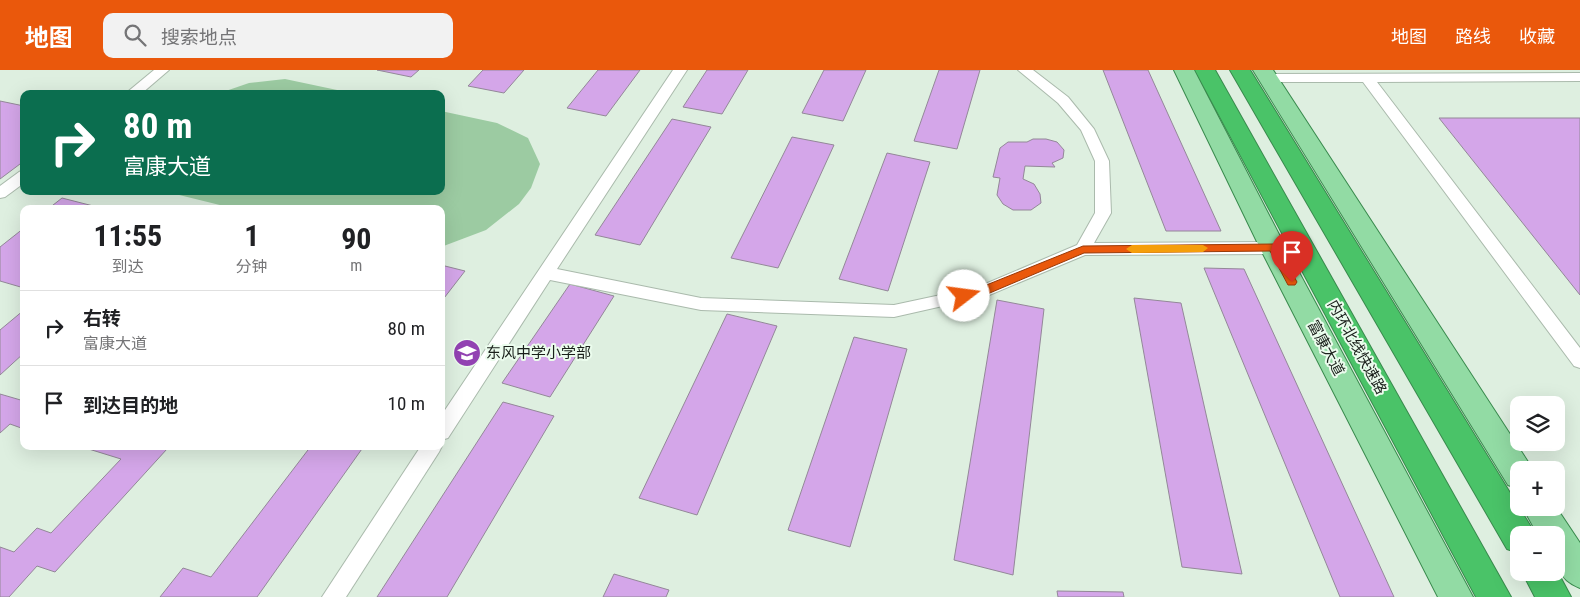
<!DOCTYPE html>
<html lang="zh">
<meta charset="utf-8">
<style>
:root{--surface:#fff;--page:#f2f2f2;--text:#202124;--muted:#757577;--line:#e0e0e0;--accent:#ea580c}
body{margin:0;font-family:"Roboto Condensed","Noto Sans SC",sans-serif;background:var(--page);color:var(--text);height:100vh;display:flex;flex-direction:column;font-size:19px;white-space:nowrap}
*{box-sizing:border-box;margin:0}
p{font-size:16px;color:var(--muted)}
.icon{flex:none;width:28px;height:28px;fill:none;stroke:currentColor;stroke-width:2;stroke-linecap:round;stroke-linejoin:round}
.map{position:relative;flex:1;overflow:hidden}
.panel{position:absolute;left:20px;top:135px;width:425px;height:245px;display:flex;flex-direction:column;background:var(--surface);border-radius:10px;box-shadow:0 5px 20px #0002}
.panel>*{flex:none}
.top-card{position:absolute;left:20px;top:20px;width:425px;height:105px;border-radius:10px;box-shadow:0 5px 20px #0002;background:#0b6e4f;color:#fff;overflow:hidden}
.tools{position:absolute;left:1510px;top:326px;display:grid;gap:10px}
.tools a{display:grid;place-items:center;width:55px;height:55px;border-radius:10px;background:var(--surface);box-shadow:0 5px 20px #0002;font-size:25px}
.pin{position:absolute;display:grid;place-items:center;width:42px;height:42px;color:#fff;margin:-51px -21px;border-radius:50% 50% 50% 0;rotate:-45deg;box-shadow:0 0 5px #0007}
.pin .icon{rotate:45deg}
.me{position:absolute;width:55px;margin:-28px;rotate:75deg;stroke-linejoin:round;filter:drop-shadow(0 0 4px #0008)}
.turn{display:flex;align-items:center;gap:18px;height:105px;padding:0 20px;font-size:22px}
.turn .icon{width:65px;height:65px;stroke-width:2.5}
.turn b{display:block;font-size:35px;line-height:42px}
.eta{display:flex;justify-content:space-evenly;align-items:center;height:85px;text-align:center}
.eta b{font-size:30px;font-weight:700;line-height:35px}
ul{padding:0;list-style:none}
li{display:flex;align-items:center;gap:15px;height:75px;padding:0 20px;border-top:1px solid var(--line)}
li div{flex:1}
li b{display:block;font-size:19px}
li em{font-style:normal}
header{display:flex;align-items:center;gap:30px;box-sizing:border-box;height:70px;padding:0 25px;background:var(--accent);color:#fff}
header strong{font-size:24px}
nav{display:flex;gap:28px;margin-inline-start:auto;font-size:18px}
.search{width:350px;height:45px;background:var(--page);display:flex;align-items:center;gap:12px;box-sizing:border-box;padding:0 18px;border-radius:10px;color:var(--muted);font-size:19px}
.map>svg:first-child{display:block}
.green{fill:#9ccba2}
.building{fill:#d4a6e9;stroke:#938898}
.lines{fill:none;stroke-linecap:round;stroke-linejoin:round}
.lane-casing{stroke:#aabaac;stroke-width:2}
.primary-casing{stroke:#398a4d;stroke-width:2}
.highway-casing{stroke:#398a4d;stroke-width:2}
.lane{fill:#fff;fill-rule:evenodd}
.primary{fill:#92dba4;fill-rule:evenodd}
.highway{fill:#4ac368;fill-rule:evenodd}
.route{fill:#ea580c;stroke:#983908}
.slow{fill:#f59e0b}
.labels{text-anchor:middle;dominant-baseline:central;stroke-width:4;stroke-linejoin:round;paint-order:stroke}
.street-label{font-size:15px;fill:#191f1a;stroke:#ebfced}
.poi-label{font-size:15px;fill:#191f1a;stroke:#ebfced;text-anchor:start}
</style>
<header>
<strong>地图</strong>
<div class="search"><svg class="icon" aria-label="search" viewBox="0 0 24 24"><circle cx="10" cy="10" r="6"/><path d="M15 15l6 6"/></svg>搜索地点</div>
<nav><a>地图</a><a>路线</a><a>收藏</a></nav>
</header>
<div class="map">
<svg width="1580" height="527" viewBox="0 0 1580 527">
<rect width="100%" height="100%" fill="#deefe0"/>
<g class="green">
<path d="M 285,9 L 356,24 L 217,24 L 249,13 Z"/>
<path d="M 441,41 L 497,53 L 528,68 L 540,94 L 531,118 L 519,134 L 486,160 L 441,177 L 441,139 L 236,139 L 163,121 L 441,121 Z"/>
</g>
<g class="building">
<path d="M 377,0 L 419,0 L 411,7 Z"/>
<path d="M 483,0 L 524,0 L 504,23 L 468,16 Z"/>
<path d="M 598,0 L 640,0 L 606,46 L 567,38 Z"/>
<path d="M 707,0 L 748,0 L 722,44 L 683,37 Z"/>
<path d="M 824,0 L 866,0 L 843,51 L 802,43 Z"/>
<path d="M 939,0 L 980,0 L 957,79 L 914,71 Z"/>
<path d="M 1103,0 L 1148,0 L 1221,161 L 1166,161 Z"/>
<path d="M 0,31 L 24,36 L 24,91 L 0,109 Z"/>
<path d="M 1439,48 L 1580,48 L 1580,225 Z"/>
<path d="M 672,49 L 711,57 L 640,175 L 595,165 Z"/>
<path d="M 792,67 L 834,75 L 778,198 L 731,188 Z"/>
<path d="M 1033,69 L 1046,69 L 1057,72 L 1064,80 L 1063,88 L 1052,93 L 1055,97 L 1025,96 L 1023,109 L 1034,114 L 1040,124 L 1041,133 L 1031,140 L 1013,140 L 1003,134 L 997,125 L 1000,108 L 993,107 L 1000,78 L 1008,72 L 1027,72 Z"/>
<path d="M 887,83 L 930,92 L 888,221 L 839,209 Z"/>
<path d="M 62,128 L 105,139 L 48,139 Z"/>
<path d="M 24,158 L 24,218 L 0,211 L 0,177 Z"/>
<path d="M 441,195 L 465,201 L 441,232 Z"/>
<path d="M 1204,198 L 1244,199 L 1394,527 L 1340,527 Z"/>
<path d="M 570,214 L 614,226 L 550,327 L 502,313 Z"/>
<path d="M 1134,228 L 1181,233 L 1242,504 L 1182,497 Z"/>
<path d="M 997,230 L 1044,239 L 1013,505 L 954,490 Z"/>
<path d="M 24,240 L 24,283 L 0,305 L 0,260 Z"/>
<path d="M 727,244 L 777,256 L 697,445 L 639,428 Z"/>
<path d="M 854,267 L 907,279 L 850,477 L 788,460 Z"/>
<path d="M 0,324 L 24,331 L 24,359 L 10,354 L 0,363 Z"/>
<path d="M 503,332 L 554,346 L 447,527 L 377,527 Z"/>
<path d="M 79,376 L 160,376 L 167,379 L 55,502 L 37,496 L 9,527 L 0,527 L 0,477 L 14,482 L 37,458 L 51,463 L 121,389 Z"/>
<path d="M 311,376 L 364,376 L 257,527 L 160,527 L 183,498 L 211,507 Z"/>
<path d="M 614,504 L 669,520 L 666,527 L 603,527 Z"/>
<path d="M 1057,521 L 1123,522 L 1124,527 L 1058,527 Z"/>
</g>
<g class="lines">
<g class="lane-casing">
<g id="lane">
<path d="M 154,0 L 169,0 L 141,24 L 125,24 Z"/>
<path d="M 673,0 L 687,0 L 557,199 L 701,228 L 894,235 L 978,217 L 1077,175 L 1095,143 L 1095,91 L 1081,60 L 1058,33 L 1018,0 L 1033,0 L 1068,27 L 1094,59 L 1109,91 L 1111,143 L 1094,173 L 1273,172 L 1279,174 L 1281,178 L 1279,182 L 1273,184 L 1085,185 L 987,226 L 894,247 L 701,240 L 550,210 L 448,368 L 441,370 L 441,346 Z"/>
<path d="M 1580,3 L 1580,11 L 1377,12 L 1580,278 L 1580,298 L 1574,296 L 1363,12 L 1269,12 L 1262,8 L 1269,4 Z"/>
<path d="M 24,100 L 24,113 L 5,127 L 0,128 L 0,116 L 19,102 Z"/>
<path d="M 441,375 L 442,376 L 439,382 L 346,527 L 322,527 L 421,376 Z"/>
</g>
</g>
<g class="primary-casing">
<g id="primary">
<path d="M 1174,0 L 1194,0 L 1286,178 L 1473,527 L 1438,527 L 1260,178 Z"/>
<path d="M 1253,0 L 1273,0 L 1530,395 L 1532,400 L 1519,400 L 1519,419 L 1508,415 Z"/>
<path d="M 1556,437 L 1580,473 L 1580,518 C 1554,508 1556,489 1556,465 L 1538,465 L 1523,438 Z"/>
</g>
</g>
<g class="highway-casing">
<g id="highway">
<path d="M 1195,0 L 1215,0 L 1511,527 L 1476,527 Z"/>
<path d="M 1230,0 L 1250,0 L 1531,457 L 1534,465 L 1519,465 L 1519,483 L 1507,479 Z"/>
<path d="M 1556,499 L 1571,527 L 1535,527 L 1522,502 L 1556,502 Z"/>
</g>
</g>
<use href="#lane" class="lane"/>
<use href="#primary" class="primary"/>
<use href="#highway" class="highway"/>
</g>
<path class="route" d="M 1273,174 L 1279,178 L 1297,212 L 1295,215 L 1288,215 L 1270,181 L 1084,183 L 985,225 L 964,230 L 959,226 L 960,223 L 979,218 L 1083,176 Z"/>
<path class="slow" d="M 1132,175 L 1203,175 L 1208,178 L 1203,182 L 1132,183 L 1126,179 Z"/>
<defs>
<g id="school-disc" transform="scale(1.4375)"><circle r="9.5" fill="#9242b2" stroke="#ebfced"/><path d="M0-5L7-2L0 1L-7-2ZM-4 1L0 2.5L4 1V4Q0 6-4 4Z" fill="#fff"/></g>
</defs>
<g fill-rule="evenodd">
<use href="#school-disc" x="467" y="283"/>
</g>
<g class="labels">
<g class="street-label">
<text transform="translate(1357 277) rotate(61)">内环北线快速路</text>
<text transform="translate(1326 278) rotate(62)">富康大道</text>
</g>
<g class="poi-label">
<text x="486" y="283">东风中学小学部</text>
</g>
</g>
</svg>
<div class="tools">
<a><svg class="icon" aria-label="layers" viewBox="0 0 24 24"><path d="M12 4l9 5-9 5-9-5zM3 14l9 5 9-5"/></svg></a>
<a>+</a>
<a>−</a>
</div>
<div class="pin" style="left:1292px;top:212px;background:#d93025"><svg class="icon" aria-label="arrive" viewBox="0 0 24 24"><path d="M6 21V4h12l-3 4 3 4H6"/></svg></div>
<svg class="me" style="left:964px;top:226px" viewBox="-20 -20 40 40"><circle r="19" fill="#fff"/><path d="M0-13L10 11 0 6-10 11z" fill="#ea580c"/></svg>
<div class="top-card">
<div class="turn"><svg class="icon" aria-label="right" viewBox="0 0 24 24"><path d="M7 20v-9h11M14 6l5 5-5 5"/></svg><div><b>80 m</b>富康大道</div></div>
</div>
<section class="panel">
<div class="eta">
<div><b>11:55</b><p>到达</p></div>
<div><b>1</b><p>分钟</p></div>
<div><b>90</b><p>m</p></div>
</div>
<ul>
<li><svg class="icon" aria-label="right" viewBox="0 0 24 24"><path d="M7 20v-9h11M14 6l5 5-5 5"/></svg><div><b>右转</b><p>富康大道</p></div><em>80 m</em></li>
<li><svg class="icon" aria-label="arrive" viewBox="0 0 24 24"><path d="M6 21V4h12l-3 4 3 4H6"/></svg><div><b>到达目的地</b></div><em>10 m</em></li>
</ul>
</section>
</div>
